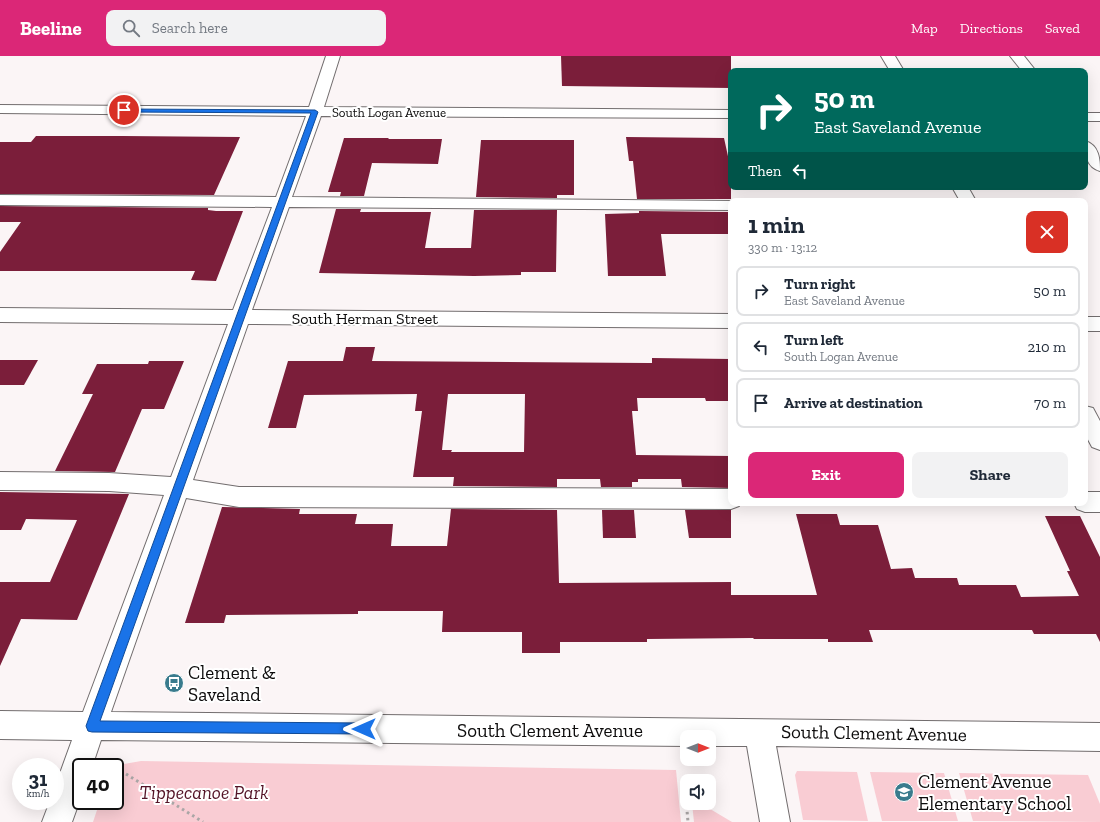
<!DOCTYPE html>
<meta charset="utf-8">
<style>
:root{--surface:#fff;--page:#f2f2f3;--text:#1f2937;--muted:#747a83;--line:#e0e1e3;--accent:#db2777}
body{margin:0;font-family:"Zilla Slab",serif;background:var(--page);color:var(--text);height:100vh;display:flex;flex-direction:column;font-size:15px;white-space:nowrap}
*{box-sizing:border-box;margin:0}
p{font-size:13px;color:var(--muted)}
.icon{flex:none;width:22px;height:22px;fill:none;stroke:currentColor;stroke-width:2;stroke-linecap:round;stroke-linejoin:round}
.map{position:relative;flex:1;overflow:hidden}
.details{position:absolute;left:728px;top:142px;width:360px;height:308px;display:flex;flex-direction:column;background:var(--surface);border-radius:8px;box-shadow:0 4px 16px #0002}
.details>*{flex:none}
.hud{position:absolute;left:728px;top:12px;width:360px;height:122px;border-radius:8px;box-shadow:0 4px 16px #0002;background:#00695c;color:#fff;overflow:hidden}
.needle{width:26px;rotate:90deg}
.tools{position:absolute;left:680px;top:674px;display:grid;gap:8px}
.tools a{display:grid;place-items:center;width:36px;height:36px;border-radius:8px;background:var(--surface);box-shadow:0 4px 16px #0002;font-size:20px}
.speed{position:absolute;left:12px;top:702px;display:flex;gap:8px;font-size:20px;font-weight:700;text-align:center}
.speed>*{display:grid;place-content:center;width:52px;height:52px;border-radius:50%;background:var(--surface);box-shadow:0 4px 16px #0002;line-height:1}
.speed small{font-size:10px;font-weight:400}
.speed .limit{border:2px solid #111;border-radius:6px;background:#fff;color:#111}
.pin{position:absolute;display:grid;place-items:center;width:34px;height:34px;color:#fff;margin:-17px;border:2px solid #fff;border-radius:50%;box-shadow:0 1px 4px #0007}
.me{position:absolute;width:44px;margin:-22px;rotate:270deg;stroke-linejoin:round;filter:drop-shadow(0 0 3px #0008)}
.turn{display:flex;align-items:center;gap:14px;height:84px;padding:0 20px;font-size:18px}
.turn .icon{width:52px;height:52px;stroke-width:2.5}
.turn b{display:block;font-size:28px;line-height:34px}
.then{display:flex;align-items:center;height:38px;padding:0 20px;background:#0003;gap:8px;font-size:15px}
.round{display:grid;place-items:center;flex:none;width:42px;height:42px;border-radius:8px;background:var(--page)}
.head{display:flex;align-items:center;justify-content:space-between;height:68px;padding:0 20px}
h1{font-size:24px;font-weight:700;line-height:30px}
.action{display:flex;gap:8px;margin-top:auto;padding:8px 20px}
.action a{flex:1;height:46px;border-radius:8px;background:var(--accent);color:#fff;font-size:16px;font-weight:700;line-height:46px;text-align:center}
.action a+a{background:var(--page);color:var(--text)}
ul{padding:0;list-style:none}
li{display:flex;align-items:center;gap:12px;height:50px;margin:0 8px 6px;padding:0 12px;border:2px solid var(--line);border-radius:8px}
li div{flex:1}
li b{display:block;font-size:15px}
li em{font-style:normal}
header{display:flex;align-items:center;gap:24px;box-sizing:border-box;height:56px;padding:0 20px;background:var(--accent);color:#fff}
header strong{font-size:19px}
nav{display:flex;gap:22px;margin-inline-start:auto;font-size:14px}
.search{width:280px;height:36px;background:var(--page);display:flex;align-items:center;gap:10px;box-sizing:border-box;padding:0 14px;border-radius:8px;color:var(--muted);font-size:15px}
.map>svg:first-child{display:block}
.green{fill:#f9ccd3}
.building{fill:#7b1e3a;fill-rule:evenodd}
.lines{fill:none;stroke-linecap:round;stroke-linejoin:round}
.minor-casing{stroke:#726d6e;stroke-width:2}
.path{stroke:#aaa6a6;stroke-width:3;stroke-dasharray:2.5 3.5;stroke-linecap:butt}
.minor{fill:#fff;fill-rule:evenodd}
.route{fill:#1a73e8;stroke:#114b97}
.labels{text-anchor:middle;dominant-baseline:central;stroke-width:4;stroke-linejoin:round;paint-order:stroke}
.far-street-label{font-size:13px;fill:#0c0b0b;stroke:#fff}
.street-label{font-size:16px;fill:#0c0b0b;stroke:#fff}
.near-poi-label{font-size:19px;fill:#0c0b0b;stroke:#fff;text-anchor:start}
.near-street-label{font-size:19px;fill:#0c0b0b;stroke:#fff}
.near-park-label{font-size:19px;font-style:italic;fill:#531326;stroke:#fff}
</style>
<header>
<strong>Beeline</strong>
<div class="search"><svg class="icon" aria-label="search" viewBox="0 0 24 24"><circle cx="10" cy="10" r="6"/><path d="M15 15l6 6"/></svg>Search here</div>
<nav><a>Map</a><a>Directions</a><a>Saved</a></nav>
</header>
<div class="map">
<svg width="1100" height="766" viewBox="0 0 1100 766">
<rect width="100%" height="100%" fill="#fbf5f6"/>
<g class="green">
<path d="M 141,705 L 676,714 L 681,766 L 93,766 L 100,745 L 115,745 L 115,715 L 124,708 Z"/>
<path d="M 797,715 L 857,716 L 868,765 L 803,764 L 795,719 Z"/>
<path d="M 870,716 L 944,717 L 958,765 L 882,765 Z"/>
<path d="M 959,717 L 1088,719 L 1100,748 L 1100,766 L 973,765 Z"/>
<path d="M 692,747 L 700,747 L 732,766 L 694,766 Z"/>
</g>
<g class="building">
<path d="M 561,0 L 731,0 L 731,32 L 562,30 Z"/>
<path d="M 36,80 L 123,80 L 240,81 L 214,139 L 0,138 L 0,86 L 31,86 Z"/>
<path d="M 626,81 L 724,82 L 731,114 L 731,143 L 637,143 L 633,105 L 629,105 Z"/>
<path d="M 344,82 L 389,82 L 388,83 L 442,83 L 438,108 L 372,107 L 364,140 L 340,140 L 341,136 L 328,136 Z"/>
<path d="M 481,84 L 574,84 L 574,139 L 557,139 L 557,142 L 476,141 Z"/>
<path d="M 0,150 L 208,152 L 208,154 L 216,155 L 243,155 L 216,225 L 191,224 L 195,215 L 0,215 L 0,196 L 21,166 L 0,166 Z"/>
<path d="M 336,153 L 361,153 L 360,156 L 431,156 L 425,192 L 471,192 L 474,154 L 557,154 L 556,216 L 521,216 L 521,219 L 474,220 L 319,217 Z"/>
<path d="M 639,155 L 731,156 L 731,178 L 661,178 L 666,220 L 608,220 L 605,158 L 639,157 Z"/>
<path d="M 346,291 L 375,291 L 372,305 L 648,307 L 652,307 L 652,302 L 731,303 L 731,345 L 706,345 L 705,342 L 637,342 L 638,355 L 632,355 L 636,399 L 731,400 L 731,432 L 682,431 L 681,423 L 638,423 L 638,426 L 632,426 L 632,431 L 601,431 L 600,423 L 557,423 L 557,431 L 453,430 L 454,421 L 413,421 L 422,355 L 415,355 L 417,338 L 304,339 L 296,372 L 268,372 L 288,305 L 343,305 ZM 448,338 L 525,338 L 524,396 L 451,396 L 452,394 L 442,394 Z"/>
<path d="M 0,304 L 38,304 L 24,329 L 0,329 Z"/>
<path d="M 149,305 L 184,305 L 164,353 L 142,353 L 115,416 L 55,415 L 93,338 L 82,338 L 97,308 L 148,308 Z"/>
<path d="M 0,436 L 129,438 L 77,564 L 21,563 L 0,610 L 0,526 L 50,526 L 77,464 L 26,463 L 21,474 L 0,474 Z"/>
<path d="M 222,451 L 300,453 L 299,458 L 357,458 L 355,468 L 393,468 L 391,490 L 447,490 L 451,453 L 557,454 L 559,527 L 731,526 L 731,539 L 817,539 L 796,458 L 837,458 L 840,469 L 878,469 L 891,513 L 912,512 L 915,522 L 957,522 L 959,529 L 1016,529 L 1021,541 L 1079,540 L 1067,515 L 1070,515 L 1045,460 L 1080,460 L 1100,501 L 1100,586 L 1096,578 L 1034,578 L 1032,574 L 869,574 L 873,586 L 828,586 L 828,583 L 754,583 L 753,582 L 647,583 L 647,586 L 560,586 L 560,597 L 522,597 L 522,576 L 442,576 L 443,555 L 358,555 L 358,558 L 226,559 L 224,567 L 185,567 Z"/>
<path d="M 602,454 L 634,454 L 636,482 L 603,482 Z"/>
<path d="M 685,454 L 731,454 L 731,482 L 689,482 Z"/>
</g>
<g class="lines">
<g class="minor-casing">
<g id="minor">
<path d="M 326,0 L 340,0 L 324,51 L 731,54 L 731,62 L 321,60 L 292,141 L 735,145 L 731,145 L 731,154 L 289,151 L 252,254 L 731,258 L 731,272 L 248,268 L 193,424 L 239,431 L 731,433 L 731,447 L 741,447 L 739,450 L 731,453 L 239,451 L 186,442 L 111,656 L 1100,667 L 1100,695 L 776,690 L 790,766 L 760,766 L 747,690 L 709,690 L 709,681 L 687,681 L 687,690 L 101,684 L 92,711 L 81,711 L 81,741 L 72,766 L 42,766 L 50,745 L 55,745 L 55,731 L 72,684 L 0,683 L 0,655 L 83,656 L 164,439 L 109,435 L 0,434 L 0,416 L 109,417 L 171,421 L 228,268 L 0,266 L 0,252 L 233,254 L 272,151 L 0,149 L 0,139 L 276,141 L 306,60 L 0,57 L 0,49 L 309,51 Z"/>
<path d="M 881,0 L 895,0 L 904,15 L 890,15 Z"/>
<path d="M 1010,0 L 1024,0 L 1036,15 L 1022,15 Z"/>
<rect x="1085" y="57" width="15" height="8"/>
<path d="M 1085,85 C 1099,89 1100,103 1100,115 C 1086,111 1085,98 1085,85 Z"/>
<path d="M 952,131 L 968,131 L 976,145 L 960,145 Z"/>
<rect x="1085" y="261" width="15" height="14"/>
<path d="M 1085,350 L 1093,352 L 1100,365 L 1100,394 L 1092,391 L 1085,378 Z"/>
<path d="M 1085,436 L 1100,436 L 1100,456 L 1085,456 L 1077,453 L 1074,447 L 1085,447 Z"/>
</g>
</g>
<g class="path">
<path d="M 126,718 L 203,766"/>
<path d="M 685,732 L 688,766"/>
</g>
<use href="#minor" class="minor"/>
</g>
<path class="route" d="M 122,53 L 315,54 L 318,56 L 100,665 L 364,667 L 368,668 L 370,673 L 368,677 L 364,678 L 92,676 L 88,675 L 86,670 L 311,57 L 124,56 L 121,54 Z"/>
<defs>
<g id="bus-disc" transform="scale(1)"><circle r="9.5" fill="#397b8d" stroke="#fff"/><path d="M-5-6H5V4H4V6H2V4H-2V6H-4V4H-5ZM-3.5-4V0h7V-4ZM-3.5 1.2v1.5H-2V1.2ZM2 1.2v1.5H3.5V1.2Z" fill="#fff"/></g>
<g id="school-disc" transform="scale(1)"><circle r="9.5" fill="#397b8d" stroke="#fff"/><path d="M0-5L7-2L0 1L-7-2ZM-4 1L0 2.5L4 1V4Q0 6-4 4Z" fill="#fff"/></g>
</defs>
<g fill-rule="evenodd">
<use href="#bus-disc" x="174" y="627"/>
<use href="#school-disc" x="904" y="736"/>
</g>
<g class="labels">
<g class="far-street-label">
<text x="389" y="56">South Logan Avenue</text>
</g>
<g class="street-label">
<text x="365" y="262">South Herman Street</text>
</g>
<g class="near-poi-label">
<text x="188" y="616">Clement &amp;<tspan x="188" dy="22">Saveland</tspan></text>
<text x="918" y="725">Clement Avenue<tspan x="918" dy="22">Elementary School</tspan></text>
</g>
<g class="near-street-label">
<text x="550" y="674">South Clement Avenue</text>
<text transform="translate(874 677) rotate(1)">South Clement Avenue</text>
</g>
<g class="near-park-label">
<text x="204" y="736">Tippecanoe Park</text>
</g>
</g>
</svg>
<div class="tools">
<a><svg class="needle" viewBox="-14 -14 28 28"><path d="M0-13l5 13h-10z" fill="#e53935"/><path d="M0 13l5-13h-10z" fill="#747a83"/></svg></a>
<a><svg class="icon" aria-label="sound" viewBox="0 0 24 24"><path d="M4 9h4l5-4v14l-5-4H4zM17 9q2 3 0 6"/></svg></a>
</div>
<div class="speed"><div>31<small>km/h</small></div><div class="limit">40</div></div>
<div class="pin" style="left:124px;top:54px;background:#d93025"><svg class="icon" aria-label="arrive" viewBox="0 0 24 24"><path d="M6 21V4h12l-3 4 3 4H6"/></svg></div>
<svg class="me" style="left:364px;top:673px" viewBox="-20 -20 40 40"><path d="M0-17L14 15 0 8-14 15z" fill="#1a73e8" stroke="#fff" stroke-width="4"/></svg>
<div class="hud">
<div class="turn"><svg class="icon" aria-label="right" viewBox="0 0 24 24"><path d="M7 20v-9h11M14 6l5 5-5 5"/></svg><div><b>50 m</b>East Saveland Avenue</div></div>
<div class="then">Then<svg class="icon" aria-label="left" viewBox="0 0 24 24"><path d="M17 20v-9H6M10 6l-5 5 5 5"/></svg></div>
</div>
<section class="details">
<div class="head"><div><h1>1 min</h1><p>330 m · 13:12</p></div><a class="round" style="background:#d93025;color:#fff"><svg class="icon" aria-label="close" viewBox="0 0 24 24"><path d="M6 6l12 12M18 6L6 18"/></svg></a></div>
<ul>
<li><svg class="icon" aria-label="right" viewBox="0 0 24 24"><path d="M7 20v-9h11M14 6l5 5-5 5"/></svg><div><b>Turn right</b><p>East Saveland Avenue</p></div><em>50 m</em></li>
<li><svg class="icon" aria-label="left" viewBox="0 0 24 24"><path d="M17 20v-9H6M10 6l-5 5 5 5"/></svg><div><b>Turn left</b><p>South Logan Avenue</p></div><em>210 m</em></li>
<li><svg class="icon" aria-label="arrive" viewBox="0 0 24 24"><path d="M6 21V4h12l-3 4 3 4H6"/></svg><div><b>Arrive at destination</b></div><em>70 m</em></li>
</ul>
<div class="action"><a>Exit</a><a>Share</a></div>
</section>
</div>
